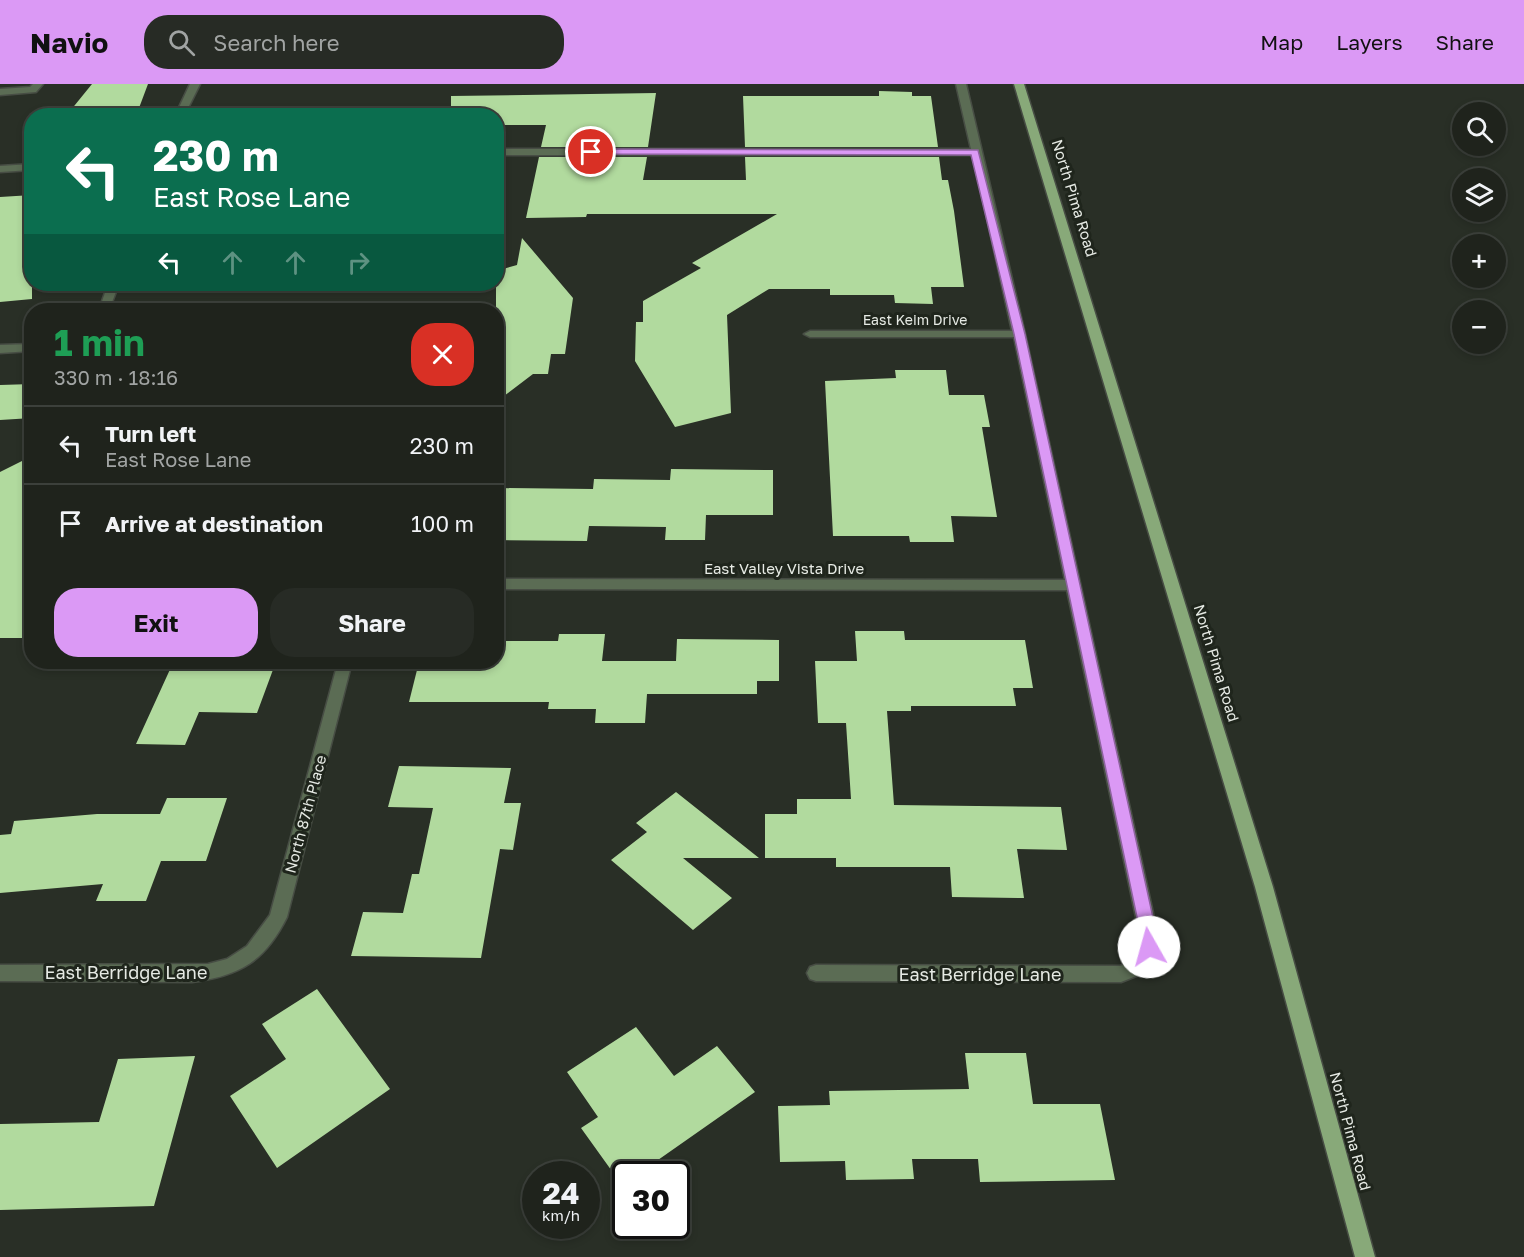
<!DOCTYPE html>
<meta charset="utf-8">
<style>
:root{--surface:#1f231c;--page:#272b25;--text:#f1f3f6;--muted:#a1a4a3;--line:#3c403b;--accent:#db99f5}
body{margin:0;font-family:"Golos Text",sans-serif;background:var(--page);color:var(--text);height:100vh;display:flex;flex-direction:column;font-size:22px;white-space:nowrap}
*{box-sizing:border-box;margin:0}
p{font-size:20px;color:var(--muted)}
.icon{flex:none;width:33px;height:33px;fill:none;stroke:currentColor;stroke-width:2;stroke-linecap:round;stroke-linejoin:round}
.map{position:relative;flex:1;overflow:hidden}
.sheet{position:absolute;left:24px;top:219px;width:480px;height:366px;display:flex;flex-direction:column;background:var(--surface);border-radius:24px;box-shadow:0 3px 9px #0003,0 0 0 2px var(--line)}
.sheet>*{flex:none}
.guide{position:absolute;left:24px;top:24px;width:480px;height:183px;border-radius:24px;box-shadow:0 3px 9px #0003,0 0 0 2px var(--line);background:#0b6e4f;color:#fff;overflow:hidden}
.fabs{position:absolute;left:1452px;top:18px;display:grid;gap:12px}
.fabs a{display:grid;place-items:center;width:54px;height:54px;border-radius:50%;background:var(--surface);box-shadow:0 3px 9px #0003,0 0 0 2px var(--line);font-size:30px}
.speed{position:absolute;left:522px;top:1077px;display:flex;gap:12px;font-size:30px;font-weight:700;text-align:center}
.speed>*{display:grid;place-content:center;width:78px;height:78px;border-radius:50%;background:var(--surface);box-shadow:0 3px 9px #0003,0 0 0 2px var(--line);line-height:1}
.speed small{font-size:15px;font-weight:400}
.speed .limit{border:3px solid #111;border-radius:9px;background:#fff;color:#111}
.pin{position:absolute;display:grid;place-items:center;width:51px;height:51px;color:#fff;margin:-26px;border:3px solid #fff;border-radius:50%;box-shadow:0 2px 6px #0007}
.me{position:absolute;width:66px;margin:-33px;rotate:353deg;stroke-linejoin:round;filter:drop-shadow(0 0 4px #0008)}
.turn{display:flex;align-items:center;gap:21px;height:126px;padding:0 30px;font-size:27px}
.turn .icon{width:78px;height:78px;stroke-width:2.5}
.turn b{display:block;font-size:42px;line-height:51px}
.lanes{display:flex;align-items:center;height:57px;padding:0 30px;background:#0003;justify-content:center;gap:30px;direction:ltr}
.lanes .off{opacity:.35}
.round{display:grid;place-items:center;flex:none;width:63px;height:63px;border-radius:24px;background:var(--page)}
.headline{display:flex;align-items:center;justify-content:space-between;height:102px;padding:0 30px}
h1{font-size:36px;font-weight:700;line-height:45px;color:#1e9e55}
.button{display:flex;gap:12px;margin-top:auto;padding:12px 30px}
.button a{flex:1;height:69px;border-radius:24px;background:var(--accent);color:#111;font-size:24px;font-weight:700;line-height:69px;text-align:center}
.button a+a{background:var(--page);color:var(--text)}
ul{padding:0;list-style:none}
li{display:flex;align-items:center;gap:18px;height:78px;padding:0 30px;border-top:2px solid var(--line)}
li div{flex:1}
li b{display:block;font-size:22px}
li em{font-style:normal}
header{display:flex;align-items:center;gap:36px;box-sizing:border-box;height:84px;padding:0 30px;background:var(--accent);color:#111}
header strong{font-size:28px}
nav{display:flex;gap:33px;margin-inline-start:auto;font-size:21px}
.search{width:420px;height:54px;background:var(--page);display:flex;align-items:center;gap:15px;box-sizing:border-box;padding:0 21px;border-radius:24px;color:var(--muted);font-size:22px}
.map>svg:first-child{display:block}
.building{fill:#b1da9e}
.lines{fill:none;stroke-linecap:round;stroke-linejoin:round}
.minor-casing{stroke:#474d44;stroke-width:3}
.major-casing{stroke:#474d44;stroke-width:3}
.minor{fill:#5b6c54;fill-rule:evenodd}
.major{fill:#88a979;fill-rule:evenodd}
.route{fill:#db99f5;stroke:#8e639f;stroke-width:1.5}
.labels{text-anchor:middle;dominant-baseline:central;stroke-width:6;stroke-linejoin:round;paint-order:stroke}
.far-street-label{font-size:14px;fill:#e6eae4;stroke:#1f251c}
.street-label{font-size:15px;fill:#e6eae4;stroke:#1f251c}
.near-street-label{font-size:18px;fill:#e6eae4;stroke:#1f251c}
</style>
<header>
<strong>Navio</strong>
<div class="search"><svg class="icon" aria-label="search" viewBox="0 0 24 24"><circle cx="10" cy="10" r="6"/><path d="M15 15l6 6"/></svg>Search here</div>
<nav><a>Map</a><a>Layers</a><a>Share</a></nav>
</header>
<div class="map">
<svg width="1524" height="1173" viewBox="0 0 1524 1173">
<rect width="100%" height="100%" fill="#292f26"/>
<g class="building">
<path d="M 92,0 L 148,0 L 136,32 L 66,32 Z"/>
<path d="M 879,7 L 912,8 L 912,12 L 931,12 L 938,63 L 745,63 L 743,12 L 879,12 Z"/>
<path d="M 656,9 L 648,63 L 541,63 L 546,41 L 496,41 L 496,32 L 451,32 L 451,12 Z"/>
<path d="M 539,73 L 647,73 L 643,96 L 746,96 L 745,73 L 939,73 L 942,96 L 948,96 L 954,127 L 964,203 L 931,203 L 933,220 L 895,219 L 894,211 L 830,211 L 830,205 L 769,205 L 727,231 L 731,329 L 675,343 L 635,277 L 636,238 L 643,238 L 643,217 L 701,184 L 692,179 L 777,130 L 587,130 L 586,133 L 526,134 Z"/>
<path d="M 32,111 L 32,215 L 0,218 L 0,113 Z"/>
<path d="M 522,154 L 573,214 L 565,270 L 551,270 L 548,290 L 533,290 L 496,318 L 496,187 L 517,181 Z"/>
<path d="M 895,286 L 946,286 L 949,311 L 984,311 L 990,343 L 982,343 L 997,433 L 951,432 L 954,458 L 910,458 L 909,452 L 833,452 L 825,297 L 896,294 Z"/>
<path d="M 32,300 L 32,334 L 0,336 L 0,301 Z"/>
<path d="M 32,372 L 32,554 L 0,554 L 0,388 Z"/>
<path d="M 671,385 L 773,386 L 773,431 L 706,431 L 705,456 L 665,456 L 666,443 L 589,442 L 587,457 L 496,456 L 496,404 L 593,405 L 594,395 L 670,396 Z"/>
<path d="M 855,547 L 904,547 L 905,556 L 1025,556 L 1033,604 L 1013,604 L 1016,622 L 911,622 L 911,627 L 887,627 L 894,721 L 1061,723 L 1067,766 L 1017,765 L 1024,814 L 952,813 L 950,783 L 836,783 L 836,774 L 765,774 L 765,730 L 797,730 L 797,715 L 851,715 L 846,639 L 818,639 L 815,577 L 857,577 Z"/>
<path d="M 559,550 L 605,550 L 602,577 L 676,577 L 677,555 L 779,556 L 779,597 L 757,597 L 757,610 L 647,610 L 645,639 L 595,639 L 596,625 L 548,625 L 549,618 L 409,618 L 419,578 L 496,578 L 496,557 L 558,557 Z"/>
<path d="M 172,581 L 274,583 L 257,629 L 199,628 L 185,661 L 136,660 Z"/>
<path d="M 399,682 L 511,684 L 504,719 L 521,719 L 513,766 L 500,765 L 481,874 L 351,872 L 363,828 L 403,829 L 412,790 L 419,790 L 433,724 L 388,723 Z"/>
<path d="M 676,708 L 759,774 L 683,774 L 732,814 L 693,846 L 611,776 L 647,748 L 636,739 Z"/>
<path d="M 167,714 L 227,714 L 206,777 L 161,777 L 146,817 L 96,817 L 103,800 L 0,809 L 0,751 L 11,750 L 14,737 L 97,730 L 160,730 Z"/>
<path d="M 317,905 L 390,1005 L 277,1084 L 230,1012 L 286,975 L 262,940 Z"/>
<path d="M 636,943 L 674,992 L 717,962 L 755,1008 L 638,1090 L 614,1090 L 581,1044 L 598,1033 L 567,988 Z"/>
<path d="M 965,969 L 1026,969 L 1033,1020 L 1100,1020 L 1115,1096 L 980,1098 L 978,1075 L 912,1075 L 914,1095 L 846,1096 L 845,1077 L 780,1078 L 778,1022 L 830,1021 L 829,1007 L 969,1005 Z"/>
<path d="M 195,972 L 154,1122 L 0,1126 L 0,1040 L 99,1038 L 118,975 Z"/>
</g>
<g class="lines">
<g class="minor-casing">
<g id="minor">
<path d="M 33,0 L 43,0 L 36,8 L 0,11 L 0,5 L 30,3 Z"/>
<path d="M 190,0 L 200,0 L 184,32 L 175,32 Z"/>
<path d="M 956,0 L 966,0 L 1025,250 L 1155,838 L 1158,863 L 1149,887 L 1121,898 L 816,897 L 810,895 L 807,889 L 810,883 L 816,881 L 1120,882 L 1136,876 L 1140,863 L 1137,838 L 1067,506 L 496,505 L 496,495 L 1065,496 L 1014,253 L 810,253 L 804,250 L 810,247 L 1012,247 L 973,71 L 496,71 L 496,65 L 971,65 Z"/>
<path d="M 32,80 L 32,86 L 0,88 L 0,82 Z"/>
<path d="M 108,200 L 119,200 L 109,226 L 99,226 Z"/>
<path d="M 32,260 L 32,267 L 0,269 L 0,261 Z"/>
<path d="M 338,578 L 352,578 L 287,833 C 265,877 240,892 192,898 L 0,897 L 0,881 L 208,880 L 227,875 L 247,862 L 270,831 Z"/>
</g>
</g>
<g class="major-casing">
<path id="major" d="M 1014,0 L 1024,0 L 1273,803 L 1375,1173 L 1355,1173 L 1255,803 Z"/>
</g>
<use href="#minor" class="minor"/>
<use href="#major" class="major"/>
</g>
<path class="route" d="M 591,65 L 978,66 L 1025,250 L 1154,838 L 1157,863 L 1155,868 L 1143,868 L 1138,838 L 1014,250 L 971,71 L 588,70 L 588,66 Z"/>
<g class="labels">
<g class="far-street-label">
<text x="915" y="235">East Keim Drive</text>
</g>
<g class="street-label">
<text transform="translate(1075 114) rotate(73)">North Pima Road</text>
<text x="784" y="484">East Valley Vista Drive</text>
<text transform="translate(1217 579) rotate(73)">North Pima Road</text>
<text transform="translate(305 730) rotate(-75)">North 87th Place</text>
<text transform="translate(1351 1047) rotate(75)">North Pima Road</text>
</g>
<g class="near-street-label">
<text x="126" y="888">East Berridge Lane</text>
<text x="980" y="890">East Berridge Lane</text>
</g>
</g>
</svg>
<div class="fabs">
<a><svg class="icon" aria-label="search" viewBox="0 0 24 24"><circle cx="10" cy="10" r="6"/><path d="M15 15l6 6"/></svg></a>
<a><svg class="icon" aria-label="layers" viewBox="0 0 24 24"><path d="M12 4l9 5-9 5-9-5zM3 14l9 5 9-5"/></svg></a>
<a>+</a>
<a>−</a>
</div>
<div class="speed"><div>24<small>km/h</small></div><div class="limit">30</div></div>
<div class="pin" style="left:591px;top:68px;background:#d93025"><svg class="icon" aria-label="arrive" viewBox="0 0 24 24"><path d="M6 21V4h12l-3 4 3 4H6"/></svg></div>
<svg class="me" style="left:1149px;top:863px" viewBox="-20 -20 40 40"><circle r="19" fill="#fff"/><path d="M0-13L10 11 0 6-10 11z" fill="#db99f5"/></svg>
<div class="guide">
<div class="turn"><svg class="icon" aria-label="left" viewBox="0 0 24 24"><path d="M17 20v-9H6M10 6l-5 5 5 5"/></svg><div><b>230 m</b>East Rose Lane</div></div>
<div class="lanes"><svg class="icon" aria-label="left" viewBox="0 0 24 24"><path d="M17 20v-9H6M10 6l-5 5 5 5"/></svg><svg class="icon off" aria-label="ahead" viewBox="0 0 24 24"><path d="M12 20V5M6 11l6-6 6 6"/></svg><svg class="icon off" aria-label="ahead" viewBox="0 0 24 24"><path d="M12 20V5M6 11l6-6 6 6"/></svg><svg class="icon off" aria-label="right" viewBox="0 0 24 24"><path d="M7 20v-9h11M14 6l5 5-5 5"/></svg></div>
</div>
<section class="sheet">
<div class="headline"><div><h1>1 min</h1><p>330 m · 18:16</p></div><a class="round" style="background:#d93025;color:#fff"><svg class="icon" aria-label="close" viewBox="0 0 24 24"><path d="M6 6l12 12M18 6L6 18"/></svg></a></div>
<ul>
<li><svg class="icon" aria-label="left" viewBox="0 0 24 24"><path d="M17 20v-9H6M10 6l-5 5 5 5"/></svg><div><b>Turn left</b><p>East Rose Lane</p></div><em>230 m</em></li>
<li><svg class="icon" aria-label="arrive" viewBox="0 0 24 24"><path d="M6 21V4h12l-3 4 3 4H6"/></svg><div><b>Arrive at destination</b></div><em>100 m</em></li>
</ul>
<div class="button"><a>Exit</a><a>Share</a></div>
</section>
</div>
